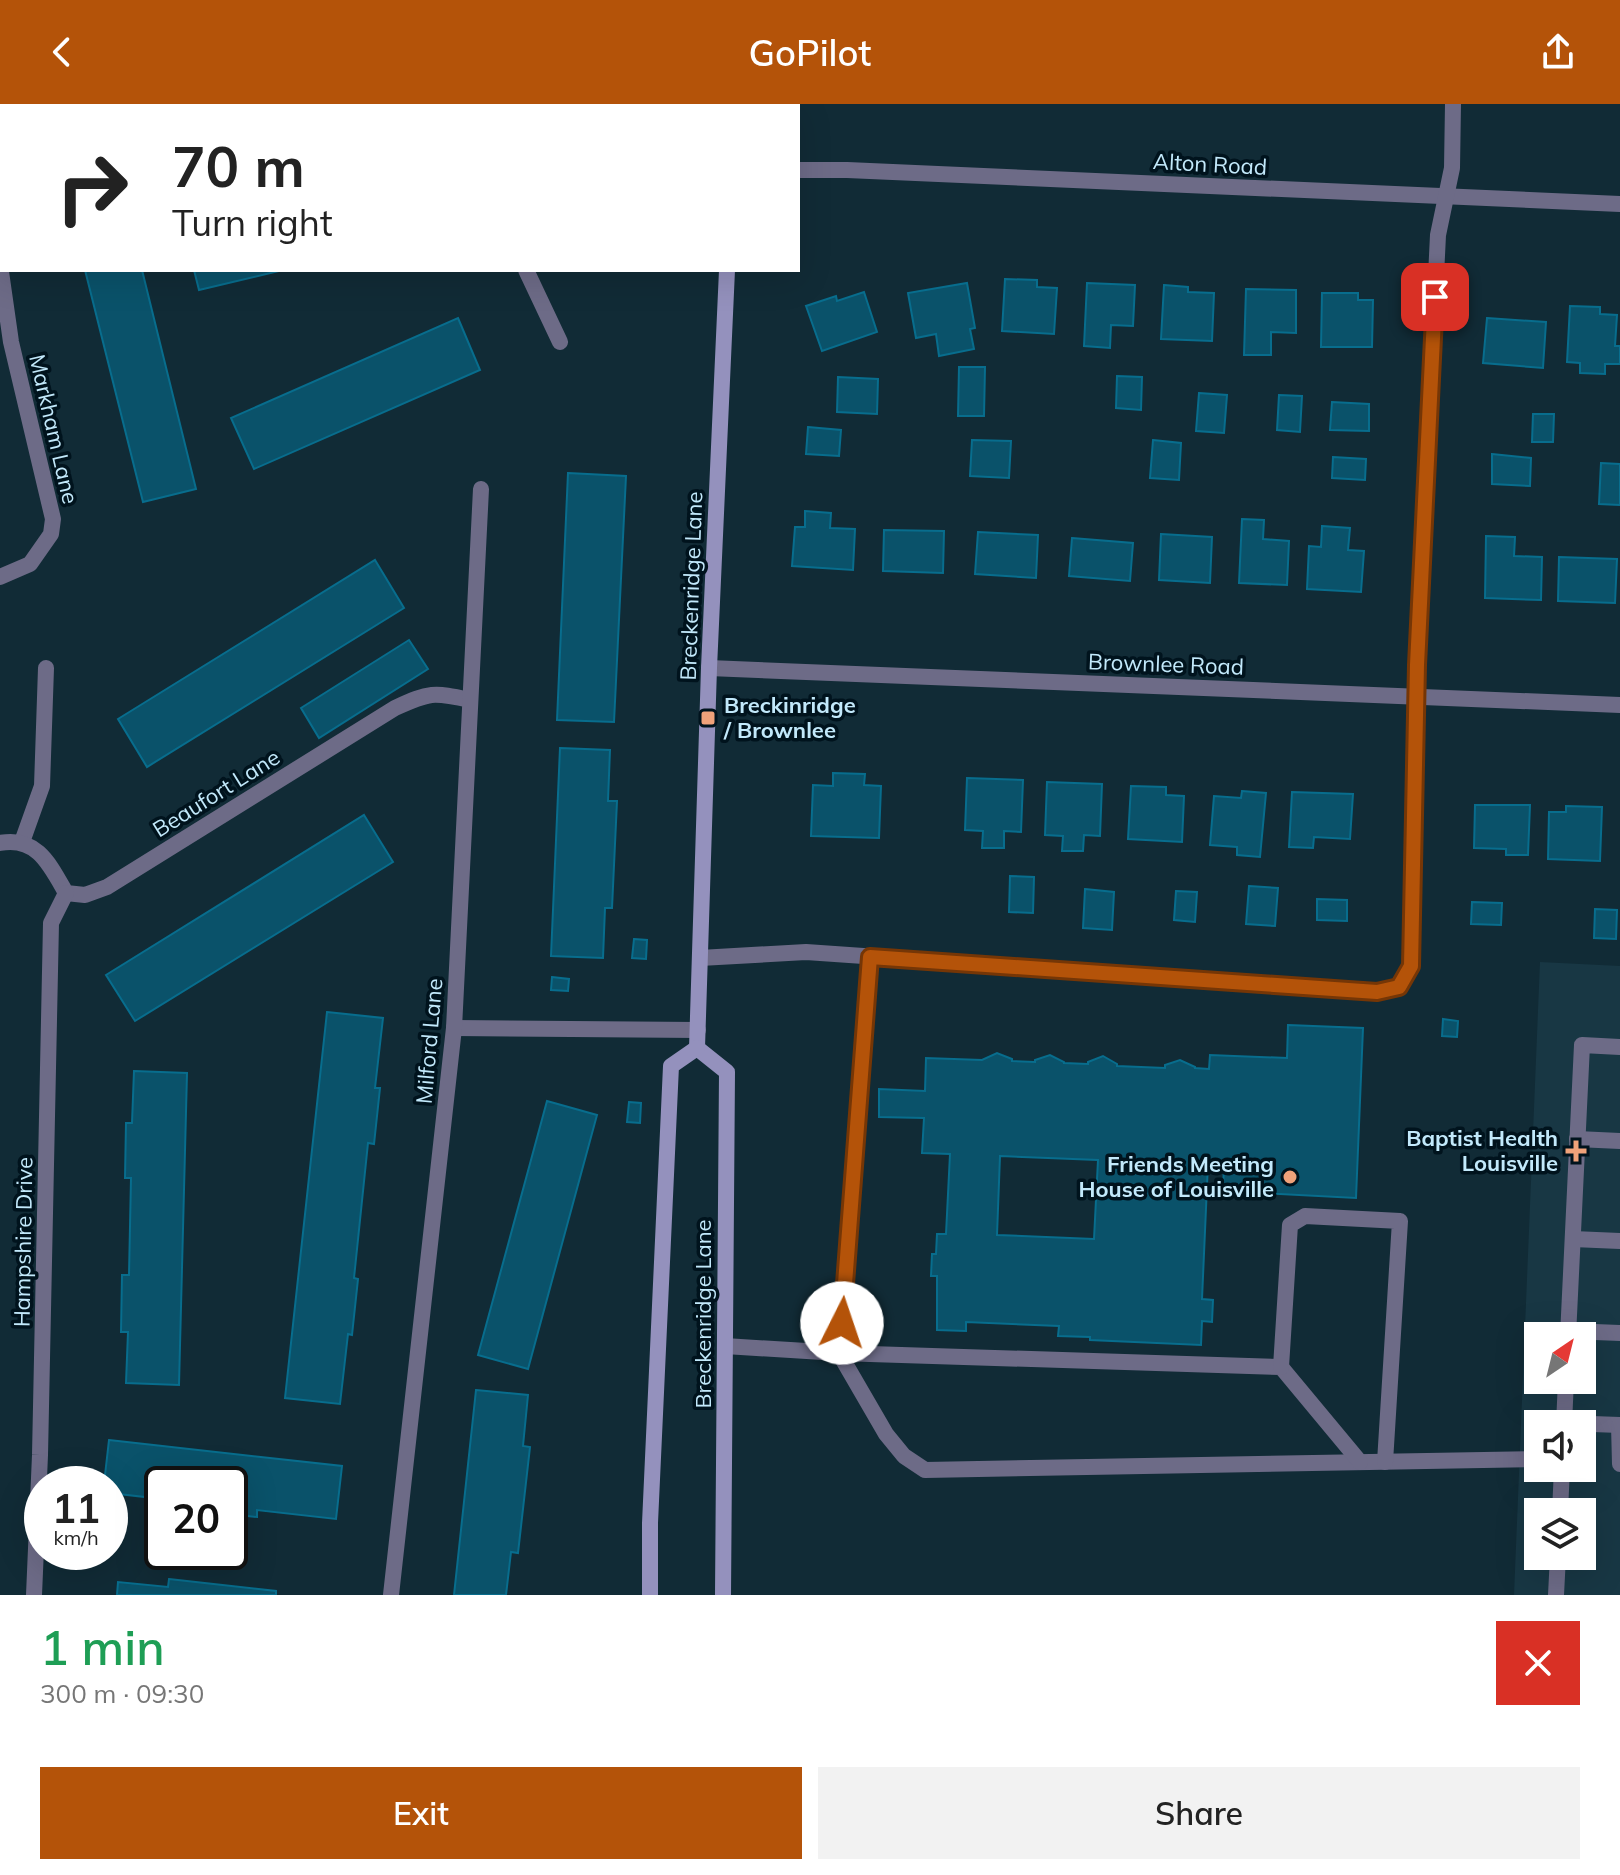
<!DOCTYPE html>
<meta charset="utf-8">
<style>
:root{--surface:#fff;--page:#f2f2f2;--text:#222;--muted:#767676;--accent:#b45309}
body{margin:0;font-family:Mulish,sans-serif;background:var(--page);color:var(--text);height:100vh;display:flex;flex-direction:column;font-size:30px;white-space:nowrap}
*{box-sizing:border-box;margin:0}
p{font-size:26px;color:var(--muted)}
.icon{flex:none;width:44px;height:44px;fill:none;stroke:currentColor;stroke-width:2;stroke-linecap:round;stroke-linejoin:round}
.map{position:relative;height:1491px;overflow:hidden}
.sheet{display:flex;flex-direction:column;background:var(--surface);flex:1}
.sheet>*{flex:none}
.guide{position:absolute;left:0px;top:0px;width:800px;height:168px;box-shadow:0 8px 32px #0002;background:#fff;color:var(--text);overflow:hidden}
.needle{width:52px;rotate:35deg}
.buttons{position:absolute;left:1524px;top:1218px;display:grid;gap:16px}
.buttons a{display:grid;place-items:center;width:72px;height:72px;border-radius:0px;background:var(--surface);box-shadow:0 8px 32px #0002;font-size:40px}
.speed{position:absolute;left:24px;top:1362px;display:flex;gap:16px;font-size:40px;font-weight:700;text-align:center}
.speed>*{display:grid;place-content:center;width:104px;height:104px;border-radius:50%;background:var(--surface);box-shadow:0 8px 32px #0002;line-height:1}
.speed small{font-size:20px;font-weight:400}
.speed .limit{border:4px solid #111;border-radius:12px;background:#fff;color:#111}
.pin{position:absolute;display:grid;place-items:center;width:68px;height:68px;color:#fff;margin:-34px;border-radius:16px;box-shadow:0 4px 12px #0006}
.me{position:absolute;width:88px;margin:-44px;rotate:4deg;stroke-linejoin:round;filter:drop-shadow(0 0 6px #0008)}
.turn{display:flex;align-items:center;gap:28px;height:168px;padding:0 40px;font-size:36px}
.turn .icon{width:104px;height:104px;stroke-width:2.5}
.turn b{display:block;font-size:56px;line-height:68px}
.round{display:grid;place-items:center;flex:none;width:84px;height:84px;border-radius:0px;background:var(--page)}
.summary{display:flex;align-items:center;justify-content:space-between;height:136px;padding:0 40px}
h1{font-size:48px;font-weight:600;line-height:60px;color:#1e9e55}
.button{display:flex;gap:16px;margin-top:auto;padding:16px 40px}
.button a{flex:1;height:92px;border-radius:0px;background:var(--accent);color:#fff;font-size:32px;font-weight:600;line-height:92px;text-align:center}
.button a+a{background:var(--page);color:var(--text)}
header{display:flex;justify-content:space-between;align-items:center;height:104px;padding:0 40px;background:var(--accent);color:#fff;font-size:36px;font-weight:600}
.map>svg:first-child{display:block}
.built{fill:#183744;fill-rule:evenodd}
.building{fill:#0a526a;stroke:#086d8d;stroke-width:2;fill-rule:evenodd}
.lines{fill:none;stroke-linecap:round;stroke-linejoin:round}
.lane{stroke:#6d6b87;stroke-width:16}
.street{stroke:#6d6b87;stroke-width:16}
.secondary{stroke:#9491bd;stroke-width:16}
.route-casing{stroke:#753606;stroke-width:20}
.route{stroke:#b45309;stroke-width:14}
.poi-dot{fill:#f0a27a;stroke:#00131d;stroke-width:3}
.labels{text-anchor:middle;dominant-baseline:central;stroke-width:7;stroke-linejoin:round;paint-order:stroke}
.street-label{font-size:22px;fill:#c2e9fb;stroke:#00131d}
.poi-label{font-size:22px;font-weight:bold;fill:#c2e9fb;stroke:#00131d;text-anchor:end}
</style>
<header><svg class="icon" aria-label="back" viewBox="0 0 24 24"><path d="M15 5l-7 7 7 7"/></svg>GoPilot<svg class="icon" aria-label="share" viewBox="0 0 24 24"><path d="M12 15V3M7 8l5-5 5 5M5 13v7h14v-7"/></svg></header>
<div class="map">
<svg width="1620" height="1491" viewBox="0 0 1620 1491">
<rect width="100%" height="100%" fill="#112b36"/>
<path class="built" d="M 1540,858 L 1620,862 L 1620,1491 L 1514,1491 ZM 1538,1232 L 1582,1232 L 1582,1276 L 1538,1276 ZM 1538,1320 L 1582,1320 L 1582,1364 L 1538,1364 ZM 1538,1408 L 1582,1408 L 1582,1452 L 1538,1452 Z"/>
<g class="building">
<path d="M 85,166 L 142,166 L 196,385 L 143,398 Z"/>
<path d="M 194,166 L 283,166 L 199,186 Z"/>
<path d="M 1005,175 L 1037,176 L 1037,183 L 1057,184 L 1054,230 L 1002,227 Z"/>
<path d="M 967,179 L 975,224 L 970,225 L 974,245 L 939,252 L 936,230 L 916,234 L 908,189 Z"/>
<path d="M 1087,179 L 1135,181 L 1133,222 L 1111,221 L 1110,244 L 1084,242 Z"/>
<path d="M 1164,181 L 1188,183 L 1188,188 L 1214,189 L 1212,237 L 1161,235 Z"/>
<path d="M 1246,185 L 1296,186 L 1296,229 L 1271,228 L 1271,251 L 1244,251 Z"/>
<path d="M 864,188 L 877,228 L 822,247 L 806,202 L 836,192 L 837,197 Z"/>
<path d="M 1322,189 L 1358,189 L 1358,196 L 1373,196 L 1372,243 L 1321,243 Z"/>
<path d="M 1570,202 L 1600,203 L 1600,210 L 1617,211 L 1615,242 L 1620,242 L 1620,260 L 1605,260 L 1605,270 L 1580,269 L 1580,259 L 1567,258 Z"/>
<path d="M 458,214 L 480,266 L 254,365 L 231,314 Z"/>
<path d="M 1487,214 L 1546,218 L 1543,264 L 1483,259 Z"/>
<path d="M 959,263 L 985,263 L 984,312 L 958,312 Z"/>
<path d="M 1117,272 L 1142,273 L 1141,306 L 1116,304 Z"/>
<path d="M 838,273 L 878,275 L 877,310 L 837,308 Z"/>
<path d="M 1199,289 L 1227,291 L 1224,329 L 1196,327 Z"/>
<path d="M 1279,291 L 1302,292 L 1300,328 L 1277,326 Z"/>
<path d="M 1332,298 L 1369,300 L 1369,327 L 1330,326 Z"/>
<path d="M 1533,310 L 1554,310 L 1553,338 L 1532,338 Z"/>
<path d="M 808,323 L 841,326 L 839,352 L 806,350 Z"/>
<path d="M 972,336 L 1011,337 L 1009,374 L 970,372 Z"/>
<path d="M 1153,336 L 1181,339 L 1179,376 L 1150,374 Z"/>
<path d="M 1492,350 L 1531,354 L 1530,382 L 1492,380 Z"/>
<path d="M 1333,353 L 1366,355 L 1365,376 L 1332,374 Z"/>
<path d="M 1601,359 L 1620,360 L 1620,401 L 1599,400 Z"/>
<path d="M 568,369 L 626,372 L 614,618 L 557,616 Z"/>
<path d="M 805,407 L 831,409 L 830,424 L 855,425 L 853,466 L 792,462 L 795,423 L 805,423 Z"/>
<path d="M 1242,415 L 1264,416 L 1263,435 L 1289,437 L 1287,481 L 1239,479 Z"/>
<path d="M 1322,422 L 1350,424 L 1348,446 L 1364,447 L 1361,488 L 1307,485 L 1309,442 L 1321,443 Z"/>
<path d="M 884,426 L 944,427 L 943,469 L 883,467 Z"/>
<path d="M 978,428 L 1038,431 L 1036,474 L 975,470 Z"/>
<path d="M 1161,430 L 1212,433 L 1210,479 L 1159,476 Z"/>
<path d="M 1486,432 L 1515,433 L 1514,452 L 1542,453 L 1541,496 L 1485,494 Z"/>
<path d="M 1072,434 L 1133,439 L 1130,477 L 1069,472 Z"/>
<path d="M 1559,453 L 1617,455 L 1615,499 L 1558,497 Z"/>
<path d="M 375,456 L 404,504 L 147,663 L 118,615 Z"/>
<path d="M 409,536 L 428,565 L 319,634 L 301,604 Z"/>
<path d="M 560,644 L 610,646 L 608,697 L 617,697 L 612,804 L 605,804 L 603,854 L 551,852 Z"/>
<path d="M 833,669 L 865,670 L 864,681 L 881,682 L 879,734 L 811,732 L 813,681 L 833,682 Z"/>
<path d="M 967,674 L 1023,676 L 1021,728 L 1004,727 L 1004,744 L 982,744 L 983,727 L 965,726 Z"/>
<path d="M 1047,678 L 1102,680 L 1100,732 L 1084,731 L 1083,747 L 1062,747 L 1063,732 L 1045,731 Z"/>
<path d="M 1131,682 L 1166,683 L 1166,691 L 1184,692 L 1182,738 L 1128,735 Z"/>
<path d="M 1242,687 L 1266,689 L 1260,753 L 1237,751 L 1237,743 L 1210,741 L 1214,692 L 1241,694 Z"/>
<path d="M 1292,688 L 1353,690 L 1350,735 L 1314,733 L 1313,744 L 1289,743 Z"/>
<path d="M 1475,701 L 1530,701 L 1528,751 L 1506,751 L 1506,745 L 1474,744 Z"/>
<path d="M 1566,702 L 1602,703 L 1600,757 L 1548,755 L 1549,708 L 1566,708 Z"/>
<path d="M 364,711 L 393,758 L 135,917 L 106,871 Z"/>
<path d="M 1010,772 L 1034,773 L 1033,809 L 1009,808 Z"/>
<path d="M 1249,782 L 1278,784 L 1275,822 L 1246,820 Z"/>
<path d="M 1085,785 L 1114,788 L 1112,826 L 1083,824 Z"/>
<path d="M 1176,787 L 1197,788 L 1195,818 L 1174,816 Z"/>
<path d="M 1317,795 L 1347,796 L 1347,817 L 1317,816 Z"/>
<path d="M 1472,798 L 1502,799 L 1501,821 L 1471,820 Z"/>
<path d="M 1595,805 L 1617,806 L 1616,835 L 1594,834 Z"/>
<path d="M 634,835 L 647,836 L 646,855 L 632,854 Z"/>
<path d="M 552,873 L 569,875 L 568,887 L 551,886 Z"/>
<path d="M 327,908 L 383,914 L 375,984 L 380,984 L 374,1040 L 368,1039 L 354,1174 L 358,1175 L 352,1231 L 348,1230 L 340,1300 L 285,1294 Z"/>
<path d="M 1443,915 L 1458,917 L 1457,933 L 1442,932 Z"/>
<path d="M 1288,921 L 1363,924 L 1356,1094 L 1223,1087 L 1224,1060 L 1208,1059 L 1202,1195 L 1213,1196 L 1212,1218 L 1202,1217 L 1201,1241 L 1090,1236 L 1090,1233 L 1058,1232 L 1059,1222 L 966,1218 L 966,1227 L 937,1226 L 937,1172 L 931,1172 L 932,1150 L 936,1150 L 937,1130 L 946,1130 L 950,1050 L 922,1049 L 924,1014 L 879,1013 L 879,985 L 925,987 L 926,954 L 982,956 L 997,949 L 1012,955 L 1012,957 L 1035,958 L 1035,956 L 1050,951 L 1064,958 L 1064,959 L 1088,960 L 1088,958 L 1103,952 L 1117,960 L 1117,962 L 1165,964 L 1165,961 L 1180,956 L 1195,963 L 1195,964 L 1209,965 L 1210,951 L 1287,954 ZM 1000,1052 L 1098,1056 L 1094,1135 L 997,1131 Z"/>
<path d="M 134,967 L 187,969 L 179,1281 L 126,1279 L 128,1228 L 121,1228 L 122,1171 L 129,1171 L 131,1074 L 125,1074 L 126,1019 L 132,1019 Z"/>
<path d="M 547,997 L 597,1011 L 528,1265 L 478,1251 Z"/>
<path d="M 629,998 L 641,999 L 640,1019 L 627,1018 Z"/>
<path d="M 476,1286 L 528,1291 L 523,1342 L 530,1343 L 518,1449 L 511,1448 L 506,1491 L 454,1491 Z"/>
<path d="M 109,1336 L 342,1362 L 336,1415 L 257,1406 L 257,1413 L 230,1410 L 230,1380 L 162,1380 L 162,1402 L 153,1401 L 153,1394 L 110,1389 L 110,1380 L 104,1380 Z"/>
<path d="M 169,1475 L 276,1487 L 276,1491 L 117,1491 L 118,1478 L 168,1483 Z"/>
</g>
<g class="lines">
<g class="lane">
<path d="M 22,738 L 42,682 L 46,564"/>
<path d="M 700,854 L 806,848 L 1377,888 L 1399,883 L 1411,862"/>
<path d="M 1577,1035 L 1620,1037"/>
<path d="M 1573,1135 L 1620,1137"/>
<path d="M 1569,1227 L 1620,1229"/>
<path d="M 1568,1232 L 1582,941 L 1620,943"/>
<path d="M 725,1242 L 839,1249 L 870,853"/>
<path d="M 839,1249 L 886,1330 L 904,1352 L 925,1366 L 1538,1355"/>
<path d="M 839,1249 L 1281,1263 L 1360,1358"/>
<path d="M 1281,1263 L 1290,1121 L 1305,1112 L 1400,1117 L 1385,1358"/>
<path d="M 1564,1319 L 1620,1321"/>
<path d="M 1564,1320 L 1566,1276"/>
<path d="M 1619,1321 L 1620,1360"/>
<path d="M 1560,1408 L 1562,1364"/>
<path d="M 1556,1491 L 1558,1452"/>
</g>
<g class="street">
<path d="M 447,0 L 448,2"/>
<path d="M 358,2 L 366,0"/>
<path d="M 798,66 L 847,66 L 1620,100"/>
<path d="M 0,98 L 2,97"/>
<path d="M 0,161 L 11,238 L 53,415 L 51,430 L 30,460 L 0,473"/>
<path d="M 526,166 L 560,238"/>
<path d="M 709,564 L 1620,601"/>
<path d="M 0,739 C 37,732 50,761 66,789 L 85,791 L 107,783 L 395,604 C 430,588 433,588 470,596"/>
<path d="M 1411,862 L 1417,561 L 1438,131 L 1452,64 L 1453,0"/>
<path d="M 454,924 L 698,926"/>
<path d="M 34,1491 L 40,1351 L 51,819 L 66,789"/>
<path d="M 391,1491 L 454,924 L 481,385"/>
</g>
<g class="secondary">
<path d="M 734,2 L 734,0"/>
<path d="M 697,944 L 709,564 L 727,166"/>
<path d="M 697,944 L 727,968 L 723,1491"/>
<path d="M 650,1491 L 650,1419 L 671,962 L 697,944"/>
</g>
</g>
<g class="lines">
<g class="route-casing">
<path id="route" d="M 842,1219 L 870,853 L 1377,888 L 1399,883 L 1411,862 L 1417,561 L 1435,193"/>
</g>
<use href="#route" class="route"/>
</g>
<g class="poi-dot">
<rect x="700" y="606" width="16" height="16" rx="4"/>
<path d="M1572 1035h8v8h8v8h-8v8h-8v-8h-8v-8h8z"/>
<circle cx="1290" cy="1073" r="8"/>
</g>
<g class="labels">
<g class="street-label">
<text transform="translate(1210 60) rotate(3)">Alton Road</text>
<text transform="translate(54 325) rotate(77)">Markham Lane</text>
<text transform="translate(691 482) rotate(-88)">Breckenridge Lane</text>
<text transform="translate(1166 560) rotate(2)">Brownlee Road</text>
<text transform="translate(216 689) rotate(-32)">Beaufort Lane</text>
<text transform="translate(429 937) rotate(-85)">Milford Lane</text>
<text transform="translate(23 1138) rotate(-89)">Hampshire Drive</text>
<text transform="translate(703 1210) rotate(-90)">Breckenridge Lane</text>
</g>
<g class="poi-label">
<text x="724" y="601" text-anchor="start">Breckinridge<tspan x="724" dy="25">/ Brownlee</tspan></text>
<text x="1558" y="1034">Baptist Health<tspan x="1558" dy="25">Louisville</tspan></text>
<text x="1274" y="1060">Friends Meeting<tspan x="1274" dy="25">House of Louisville</tspan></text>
</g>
</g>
</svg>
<div class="buttons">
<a><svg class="needle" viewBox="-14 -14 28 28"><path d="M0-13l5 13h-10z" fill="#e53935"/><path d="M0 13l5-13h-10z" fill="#767676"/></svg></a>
<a><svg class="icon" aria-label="sound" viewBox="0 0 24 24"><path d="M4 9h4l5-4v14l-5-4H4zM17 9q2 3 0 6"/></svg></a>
<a><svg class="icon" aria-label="layers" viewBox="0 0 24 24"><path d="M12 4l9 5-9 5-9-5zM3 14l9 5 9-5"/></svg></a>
</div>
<div class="speed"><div>11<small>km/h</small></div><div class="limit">20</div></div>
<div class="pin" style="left:1435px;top:193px;background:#d93025"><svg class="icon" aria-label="arrive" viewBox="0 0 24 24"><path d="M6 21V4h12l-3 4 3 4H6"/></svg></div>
<svg class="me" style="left:842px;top:1219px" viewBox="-20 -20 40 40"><circle r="19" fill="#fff"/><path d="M0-13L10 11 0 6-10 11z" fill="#b45309"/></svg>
<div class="guide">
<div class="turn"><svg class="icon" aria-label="right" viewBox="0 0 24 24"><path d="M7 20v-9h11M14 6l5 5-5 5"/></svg><div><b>70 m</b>Turn right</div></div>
</div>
</div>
<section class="sheet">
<div class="summary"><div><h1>1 min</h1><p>300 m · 09:30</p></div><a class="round" style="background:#d93025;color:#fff"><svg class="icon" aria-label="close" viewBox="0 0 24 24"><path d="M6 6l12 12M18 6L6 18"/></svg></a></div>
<div class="button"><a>Exit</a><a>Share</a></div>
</section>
